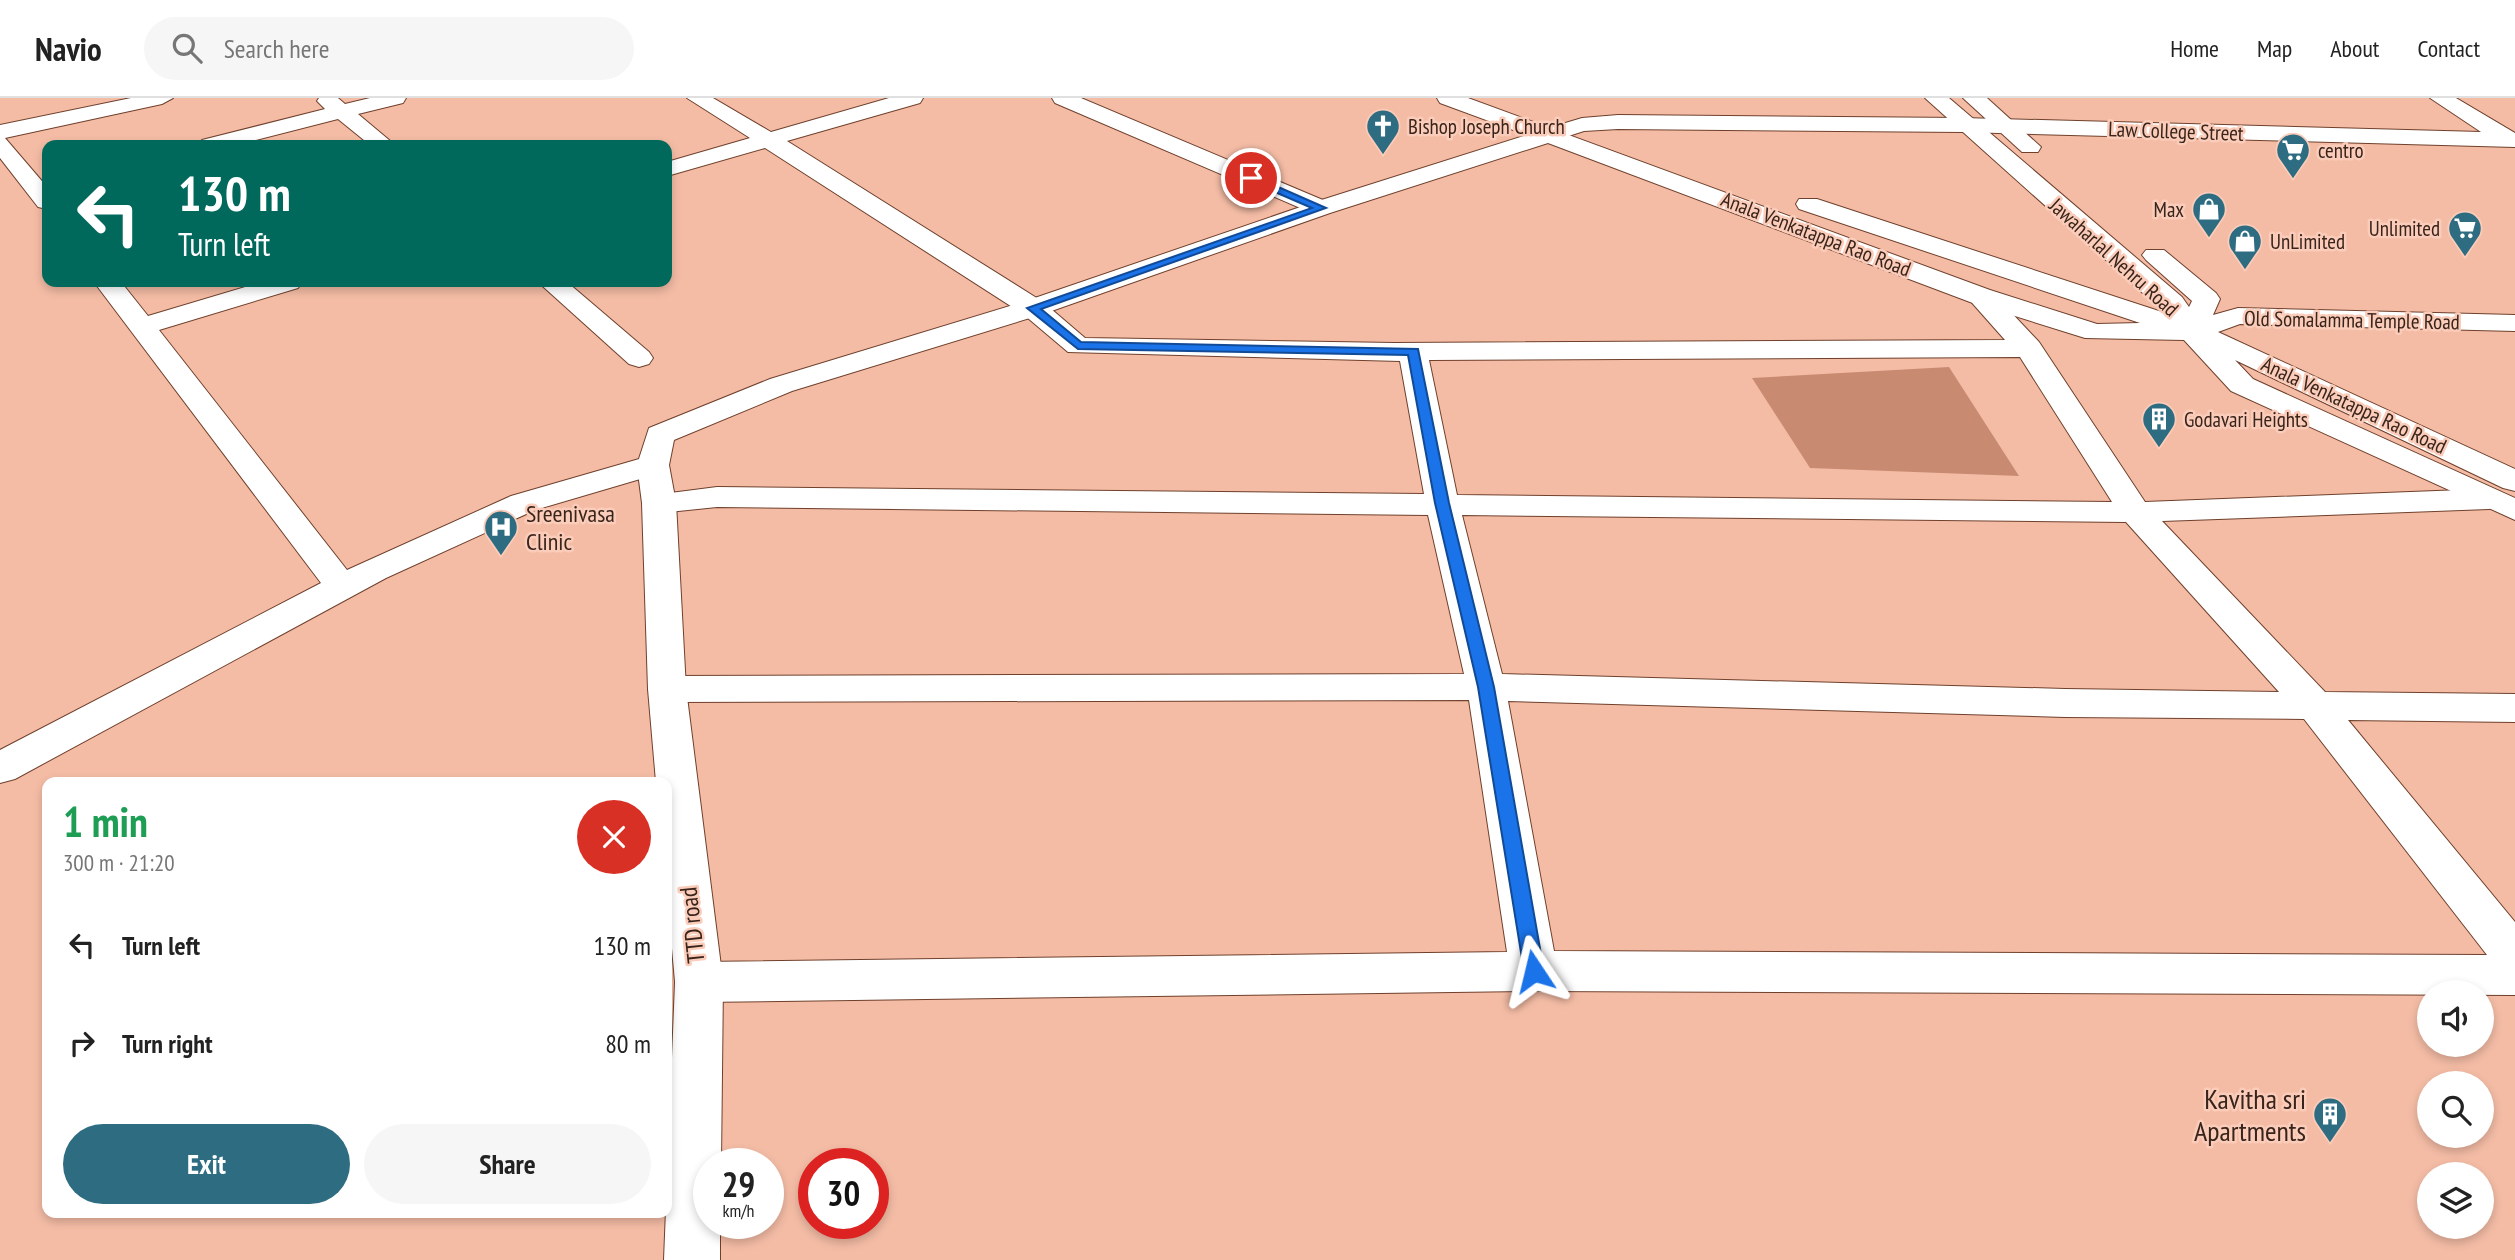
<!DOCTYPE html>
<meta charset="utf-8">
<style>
:root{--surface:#fff;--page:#f6f6f6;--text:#222;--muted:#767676;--line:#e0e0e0;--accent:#2e6c82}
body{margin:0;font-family:"PT Sans Narrow",sans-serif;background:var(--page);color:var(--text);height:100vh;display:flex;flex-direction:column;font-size:26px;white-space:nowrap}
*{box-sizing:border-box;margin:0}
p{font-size:23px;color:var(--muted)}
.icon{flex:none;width:38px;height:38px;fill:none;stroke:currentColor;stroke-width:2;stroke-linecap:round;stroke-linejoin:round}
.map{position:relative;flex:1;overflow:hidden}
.side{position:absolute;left:42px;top:679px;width:630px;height:441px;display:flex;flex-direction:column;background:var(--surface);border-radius:14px;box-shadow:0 4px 10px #0003}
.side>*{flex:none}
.top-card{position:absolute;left:42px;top:42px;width:630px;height:147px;border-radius:14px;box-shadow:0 4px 10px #0003;background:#00695c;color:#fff;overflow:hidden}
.fabs{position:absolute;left:2417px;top:882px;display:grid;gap:14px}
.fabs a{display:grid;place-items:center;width:77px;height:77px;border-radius:50%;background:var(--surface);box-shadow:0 4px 10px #0003;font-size:35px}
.speed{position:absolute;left:693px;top:1050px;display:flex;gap:14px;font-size:35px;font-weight:700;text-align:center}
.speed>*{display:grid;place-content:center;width:91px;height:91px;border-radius:50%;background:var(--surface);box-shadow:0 4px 10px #0003;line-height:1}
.speed small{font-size:18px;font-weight:400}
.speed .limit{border:10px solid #d22;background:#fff;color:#111}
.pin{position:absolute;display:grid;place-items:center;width:60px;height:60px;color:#fff;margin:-30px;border:4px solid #fff;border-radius:50%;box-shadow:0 2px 7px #0007}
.me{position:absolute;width:77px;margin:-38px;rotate:350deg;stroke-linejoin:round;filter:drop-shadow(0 0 5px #0008)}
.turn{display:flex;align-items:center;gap:24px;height:147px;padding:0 21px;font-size:32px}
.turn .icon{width:91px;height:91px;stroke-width:2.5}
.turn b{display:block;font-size:49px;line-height:60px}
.round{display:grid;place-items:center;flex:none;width:74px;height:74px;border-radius:37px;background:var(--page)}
.overview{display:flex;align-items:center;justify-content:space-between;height:119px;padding:0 21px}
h1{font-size:42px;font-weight:700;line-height:52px;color:#1e9e55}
.action{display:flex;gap:14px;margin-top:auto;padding:14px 21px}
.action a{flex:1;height:80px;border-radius:42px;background:var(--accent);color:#fff;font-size:28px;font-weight:700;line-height:80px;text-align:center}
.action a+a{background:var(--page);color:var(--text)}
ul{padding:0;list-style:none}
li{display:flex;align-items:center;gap:21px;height:98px;padding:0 21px}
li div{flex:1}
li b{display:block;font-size:26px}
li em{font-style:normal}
header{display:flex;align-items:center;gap:42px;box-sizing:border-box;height:98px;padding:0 35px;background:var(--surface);border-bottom:2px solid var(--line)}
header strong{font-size:33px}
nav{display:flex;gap:38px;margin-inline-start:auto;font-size:24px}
.search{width:490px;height:63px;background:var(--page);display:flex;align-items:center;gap:18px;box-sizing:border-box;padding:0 24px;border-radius:38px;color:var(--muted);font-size:26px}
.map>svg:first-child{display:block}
.green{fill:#c88b71}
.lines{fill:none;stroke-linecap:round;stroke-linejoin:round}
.street-casing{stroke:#6f402c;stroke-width:2}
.secondary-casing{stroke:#6f402c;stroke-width:2}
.street{fill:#fff;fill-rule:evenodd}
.secondary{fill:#fff;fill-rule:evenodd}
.route{fill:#1a73e8;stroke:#114b97;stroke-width:2}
.labels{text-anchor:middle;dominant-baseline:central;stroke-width:5;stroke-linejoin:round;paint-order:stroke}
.far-poi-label{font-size:21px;fill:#39241b;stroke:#faccb9;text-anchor:start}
.far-street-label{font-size:21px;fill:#39241b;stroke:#faccb9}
.poi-label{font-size:24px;fill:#39241b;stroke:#faccb9;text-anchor:start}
.street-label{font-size:24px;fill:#39241b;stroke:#faccb9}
.near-poi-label{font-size:28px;fill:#39241b;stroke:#faccb9;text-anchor:end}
</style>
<header>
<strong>Navio</strong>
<div class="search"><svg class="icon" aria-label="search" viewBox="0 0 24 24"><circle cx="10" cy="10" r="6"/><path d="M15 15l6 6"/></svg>Search here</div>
<nav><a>Home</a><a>Map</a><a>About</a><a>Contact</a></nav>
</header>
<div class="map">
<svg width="2515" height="1162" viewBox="0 0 2515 1162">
<rect width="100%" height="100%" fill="#f4bca5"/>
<path class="green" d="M 1949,269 L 2019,378 L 1810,370 L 1752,280 Z"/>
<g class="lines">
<g class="street-casing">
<g id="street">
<path d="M 131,0 L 173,0 L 162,6 L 5,40 L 47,89 L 47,111 L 38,109 L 0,60 L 0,27 Z"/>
<path d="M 319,0 L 338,0 L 345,6 L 370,0 L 406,0 L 403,5 L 358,16 L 395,47 L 370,47 L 338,21 L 236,47 L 199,47 L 202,42 L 325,11 L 317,3 Z"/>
<path d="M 687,0 L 713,0 L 771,34 L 889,0 L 923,0 L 920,5 L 787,43 L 1043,204 L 1085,240 L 1394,245 L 2005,242 L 1966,198 L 1970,192 L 1990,192 L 2039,244 L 2145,404 L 2489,391 L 2501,394 L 2506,401 L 2501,408 L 2489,411 L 2162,423 L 2325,594 L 2515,596 L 2515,624 L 2348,622 L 2515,824 L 2515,897 L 1534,893 L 699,904 L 682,898 L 675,884 L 682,870 L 699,864 L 1507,854 L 1469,602 L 667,604 L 653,600 L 648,591 L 653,582 L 667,578 L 1464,576 L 1428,417 L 717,409 L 659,415 L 647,412 L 642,405 L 647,398 L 717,389 L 1424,396 L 1400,263 L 1068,254 L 1023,216 L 765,50 L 667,78 L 667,64 L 750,40 ZM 2020,259 L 2112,404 L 1457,397 L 1429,262 ZM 1462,417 L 2126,424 L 2279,594 L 2065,591 L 1502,576 ZM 1508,603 L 2065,619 L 2304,621 L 2487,857 L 1554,853 Z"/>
<path d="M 1052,0 L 1081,0 L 1330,105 L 1333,110 L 1330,115 L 1312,115 L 1055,5 Z"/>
<path d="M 2430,0 L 2456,0 L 2515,35 L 2515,49 L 1963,34 L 1618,31 L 1584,33 L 1550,44 L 1539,37 L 1542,32 L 1582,20 L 1618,17 L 1963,20 L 2481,34 Z"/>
<path d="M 94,184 L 121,184 L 148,218 L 262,184 L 302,184 L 298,190 L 159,232 L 347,472 L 511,398 L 653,357 L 664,360 L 669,367 L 664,374 L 535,412 L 386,480 L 15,681 L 0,685 L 0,652 L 321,485 Z"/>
<path d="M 538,184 L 567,184 L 649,254 L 653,260 L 649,266 L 639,269 L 629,266 Z"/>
</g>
</g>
<g class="secondary-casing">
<g id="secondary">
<path d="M 1437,0 L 1468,0 L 1990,192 L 2097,226 L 2140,225 L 1799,111 L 1796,106 L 1799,101 L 1817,101 L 2165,215 L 1925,0 L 1949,0 L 2182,199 L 2189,209 L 2192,203 L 2146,162 L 2142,157 L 2146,152 L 2164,152 L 2216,195 L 2220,201 L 2213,217 L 2238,210 L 2515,217 L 2515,233 L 2240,226 L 2218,234 L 2515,371 L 2515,393 L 2503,390 L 2235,262 L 2253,281 L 2515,400 L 2515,422 L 2231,293 L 2184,242 L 2085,240 L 1970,204 L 1548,45 L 1330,115 L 1043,216 L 792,293 L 674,342 L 669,367 L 676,405 L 686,591 L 723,884 L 721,1066 L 709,1066 L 709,1125 L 720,1125 L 720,1162 L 664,1162 L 675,884 L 667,794 L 667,684 L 656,684 L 648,591 L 642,405 L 637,367 L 649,330 L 770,281 L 1023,204 L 1312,105 L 1527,37 L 1440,5 Z"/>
<path d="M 1963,0 L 1987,0 L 2041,49 L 2038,54 L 2022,54 Z"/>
</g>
</g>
<use href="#street" class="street"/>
<use href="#secondary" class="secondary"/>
</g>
<path class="route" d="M 1251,77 L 1326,110 L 1041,211 L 1081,244 L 1418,251 L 1449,405 L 1494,589 L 1544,873 L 1541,879 L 1527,879 L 1524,873 L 1478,589 L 1435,405 L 1408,257 L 1078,251 L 1027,210 L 1312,110 L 1247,82 Z"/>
<defs>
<g id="church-pin" transform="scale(1.75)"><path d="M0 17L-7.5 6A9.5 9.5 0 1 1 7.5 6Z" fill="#2e6c82" stroke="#faccb9"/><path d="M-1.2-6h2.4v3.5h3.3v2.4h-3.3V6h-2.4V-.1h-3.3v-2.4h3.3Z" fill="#fff"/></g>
<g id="supermarket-pin" transform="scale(1.75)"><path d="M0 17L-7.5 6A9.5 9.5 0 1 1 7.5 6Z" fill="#2e6c82" stroke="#faccb9"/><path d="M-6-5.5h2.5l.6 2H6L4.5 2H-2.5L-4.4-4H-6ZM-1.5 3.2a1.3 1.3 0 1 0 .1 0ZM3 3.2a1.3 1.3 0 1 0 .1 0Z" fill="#fff"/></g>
<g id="shop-pin" transform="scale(1.75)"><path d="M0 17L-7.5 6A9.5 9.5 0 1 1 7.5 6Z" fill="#2e6c82" stroke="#faccb9"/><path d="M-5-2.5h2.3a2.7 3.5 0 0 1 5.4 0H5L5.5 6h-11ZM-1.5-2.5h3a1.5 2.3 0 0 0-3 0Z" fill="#fff"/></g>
<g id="building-pin" transform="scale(1.75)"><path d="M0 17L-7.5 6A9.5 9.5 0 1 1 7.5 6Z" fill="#2e6c82" stroke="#faccb9"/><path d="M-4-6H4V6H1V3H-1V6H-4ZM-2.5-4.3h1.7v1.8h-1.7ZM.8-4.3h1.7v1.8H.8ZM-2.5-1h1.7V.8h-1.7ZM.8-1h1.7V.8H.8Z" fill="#fff"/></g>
<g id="hospital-pin" transform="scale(1.75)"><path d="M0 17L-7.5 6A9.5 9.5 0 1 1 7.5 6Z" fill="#2e6c82" stroke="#faccb9"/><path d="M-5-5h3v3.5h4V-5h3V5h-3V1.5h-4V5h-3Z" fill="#fff"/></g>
</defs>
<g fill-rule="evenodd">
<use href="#church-pin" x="1383" y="28"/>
<use href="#supermarket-pin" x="2293" y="52"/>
<use href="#shop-pin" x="2209" y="111"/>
<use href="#supermarket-pin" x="2465" y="130"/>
<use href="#shop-pin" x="2245" y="143"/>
<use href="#building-pin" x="2159" y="321"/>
<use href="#hospital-pin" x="501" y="429"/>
<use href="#building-pin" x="2330" y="1016"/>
</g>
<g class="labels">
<g class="far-poi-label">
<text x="1408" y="28">Bishop Joseph Church</text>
<text x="2318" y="52">centro</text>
<text x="2184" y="111" text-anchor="end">Max</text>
<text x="2440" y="130" text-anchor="end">Unlimited</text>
<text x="2270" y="143">UnLimited</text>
<text x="2184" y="321">Godavari Heights</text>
</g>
<g class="far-street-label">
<text transform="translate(2176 33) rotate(2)">Law College Street</text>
<text transform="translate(1816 136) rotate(21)">Anala Venkatappa Rao Road</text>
<text transform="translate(2114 159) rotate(42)">Jawaharlal Nehru Road</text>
<text transform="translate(2352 222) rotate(1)">Old Somalamma Temple Road</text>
<text transform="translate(2354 307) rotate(25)">Anala Venkatappa Rao Road</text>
</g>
<g class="poi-label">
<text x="526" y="415">Sreenivasa<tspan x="526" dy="28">Clinic</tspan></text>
</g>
<g class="street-label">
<text transform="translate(692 827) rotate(-96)">TTD road</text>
</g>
<g class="near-poi-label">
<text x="2306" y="1000">Kavitha sri<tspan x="2306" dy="32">Apartments</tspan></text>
</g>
</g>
</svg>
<div class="fabs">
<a><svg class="icon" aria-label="sound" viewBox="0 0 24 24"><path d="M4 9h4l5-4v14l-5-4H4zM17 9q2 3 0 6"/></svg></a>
<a><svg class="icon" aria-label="search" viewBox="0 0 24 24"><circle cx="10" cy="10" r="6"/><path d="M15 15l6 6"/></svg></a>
<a><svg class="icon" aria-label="layers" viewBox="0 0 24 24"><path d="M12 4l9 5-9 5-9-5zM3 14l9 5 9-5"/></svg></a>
</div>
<div class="speed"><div>29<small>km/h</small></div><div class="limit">30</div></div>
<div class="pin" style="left:1251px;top:80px;background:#d93025"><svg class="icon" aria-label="arrive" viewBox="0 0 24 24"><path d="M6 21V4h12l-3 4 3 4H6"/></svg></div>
<svg class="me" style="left:1534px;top:873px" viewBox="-20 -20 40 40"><path d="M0-17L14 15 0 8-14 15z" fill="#1a73e8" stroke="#fff" stroke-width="4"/></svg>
<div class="top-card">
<div class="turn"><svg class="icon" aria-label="left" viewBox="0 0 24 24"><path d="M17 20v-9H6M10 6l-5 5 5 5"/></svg><div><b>130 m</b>Turn left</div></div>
</div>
<section class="side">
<div class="overview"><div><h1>1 min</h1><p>300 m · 21:20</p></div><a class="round" style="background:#d93025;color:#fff"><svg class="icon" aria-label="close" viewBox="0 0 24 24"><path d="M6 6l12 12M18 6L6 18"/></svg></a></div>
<ul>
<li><svg class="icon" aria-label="left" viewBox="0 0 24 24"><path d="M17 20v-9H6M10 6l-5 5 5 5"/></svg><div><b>Turn left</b></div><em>130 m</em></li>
<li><svg class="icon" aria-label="right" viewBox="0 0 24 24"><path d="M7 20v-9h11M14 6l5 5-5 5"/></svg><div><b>Turn right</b></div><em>80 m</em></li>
</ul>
<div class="action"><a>Exit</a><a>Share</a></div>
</section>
</div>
